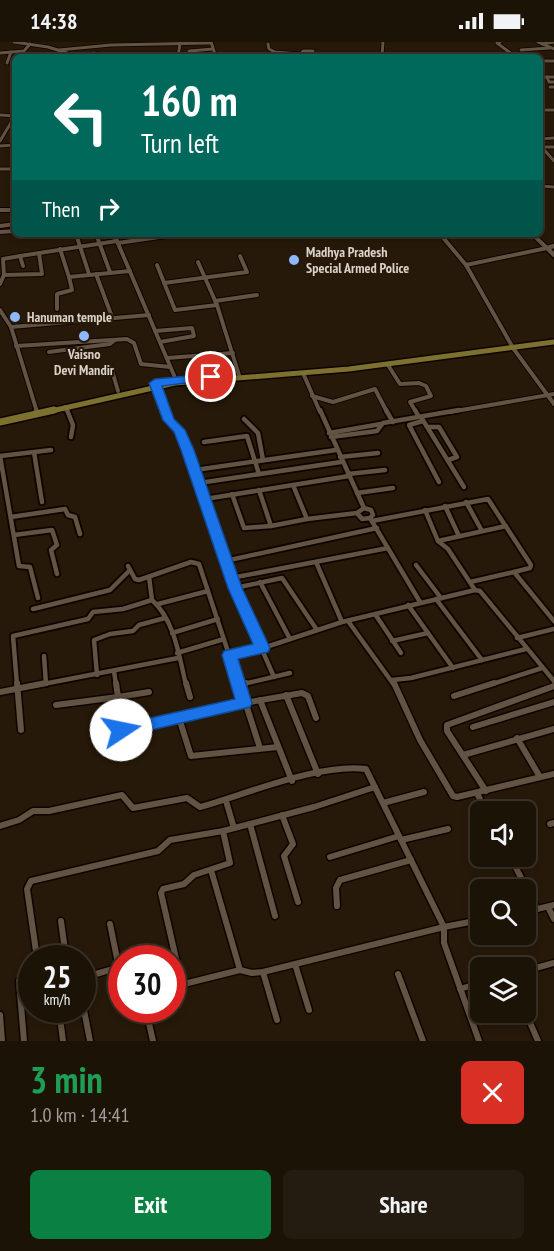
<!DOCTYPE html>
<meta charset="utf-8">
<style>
:root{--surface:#1c1307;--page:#251c11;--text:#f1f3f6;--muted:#a09e9b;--line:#3a3228;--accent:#0b8043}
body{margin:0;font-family:"PT Sans Narrow",sans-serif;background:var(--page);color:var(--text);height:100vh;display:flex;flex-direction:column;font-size:22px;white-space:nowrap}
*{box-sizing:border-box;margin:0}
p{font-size:20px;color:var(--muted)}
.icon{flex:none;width:33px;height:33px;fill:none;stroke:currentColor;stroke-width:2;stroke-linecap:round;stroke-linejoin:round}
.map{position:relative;height:999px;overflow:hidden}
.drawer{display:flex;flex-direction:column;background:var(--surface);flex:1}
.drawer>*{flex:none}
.top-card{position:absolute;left:12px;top:12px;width:531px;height:183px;border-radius:9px;box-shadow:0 3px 9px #0003,0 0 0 2px var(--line);background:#00695c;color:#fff;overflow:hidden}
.buttons{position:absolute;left:470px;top:759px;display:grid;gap:12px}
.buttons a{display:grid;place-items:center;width:66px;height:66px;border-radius:9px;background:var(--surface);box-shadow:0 3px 9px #0003,0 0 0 2px var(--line);font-size:30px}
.speed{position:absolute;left:18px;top:903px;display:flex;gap:12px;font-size:30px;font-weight:700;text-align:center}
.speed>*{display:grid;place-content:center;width:78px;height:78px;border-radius:50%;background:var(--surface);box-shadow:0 3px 9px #0003,0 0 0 2px var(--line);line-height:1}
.speed small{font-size:15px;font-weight:400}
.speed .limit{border:9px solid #d22;background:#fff;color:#111}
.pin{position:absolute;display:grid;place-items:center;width:51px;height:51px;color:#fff;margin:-26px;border:3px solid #fff;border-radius:50%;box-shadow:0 2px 6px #0007}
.me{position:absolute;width:66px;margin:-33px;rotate:79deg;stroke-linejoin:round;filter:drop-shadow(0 0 4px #0008)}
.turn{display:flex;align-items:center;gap:21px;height:126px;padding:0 30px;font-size:27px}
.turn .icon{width:78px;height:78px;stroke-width:2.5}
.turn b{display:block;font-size:42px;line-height:51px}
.then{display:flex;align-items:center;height:57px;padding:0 30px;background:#0003;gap:12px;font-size:22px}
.round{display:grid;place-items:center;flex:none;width:63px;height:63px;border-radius:9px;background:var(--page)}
.head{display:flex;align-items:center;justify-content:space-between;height:102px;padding:0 30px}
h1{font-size:36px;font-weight:600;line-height:45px;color:#1e9e55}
.action{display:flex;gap:12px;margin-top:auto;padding:12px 30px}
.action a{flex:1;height:69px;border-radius:9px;background:var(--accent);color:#fff;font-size:24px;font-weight:600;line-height:69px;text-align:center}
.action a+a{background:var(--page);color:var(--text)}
.status{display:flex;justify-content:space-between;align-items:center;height:42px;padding:0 30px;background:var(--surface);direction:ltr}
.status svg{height:16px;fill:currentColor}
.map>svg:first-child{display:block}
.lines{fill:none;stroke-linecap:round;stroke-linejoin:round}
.minor-far3-casing{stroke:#0e0400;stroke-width:4.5}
.minor-far2-casing{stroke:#0e0400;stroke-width:6}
.minor-far1-casing{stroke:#0e0400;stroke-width:8}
.minor-casing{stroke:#0e0400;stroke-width:9}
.tertiary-casing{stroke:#0e0400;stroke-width:4.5}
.secondary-casing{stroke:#0e0400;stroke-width:7}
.primary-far1-casing{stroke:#0e0400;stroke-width:8}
.primary-casing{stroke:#0e0400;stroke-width:10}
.minor-far3{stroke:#625342;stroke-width:3}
.minor-far2{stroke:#625342;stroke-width:4}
.minor-far1{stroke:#625342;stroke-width:4.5}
.minor{stroke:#625342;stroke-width:6}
.tertiary{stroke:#625342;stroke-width:3}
.secondary{stroke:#625342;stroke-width:4.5}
.primary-far1{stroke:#7c712e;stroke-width:5}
.primary{stroke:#7c712e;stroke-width:7}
.route{fill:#1a73e8;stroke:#114b97;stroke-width:1.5}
.poi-dot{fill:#8db9fc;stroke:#261909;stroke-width:2}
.labels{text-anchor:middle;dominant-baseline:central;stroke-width:4.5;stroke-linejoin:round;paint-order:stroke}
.far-poi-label{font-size:14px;font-weight:bold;fill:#dad1c7;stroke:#261909;text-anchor:start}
</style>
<div class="status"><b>14:38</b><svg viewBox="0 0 49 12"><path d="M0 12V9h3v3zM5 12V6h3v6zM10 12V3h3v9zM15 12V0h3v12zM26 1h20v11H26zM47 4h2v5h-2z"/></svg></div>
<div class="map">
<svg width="554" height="999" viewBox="0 0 554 999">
<rect width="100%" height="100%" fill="#261909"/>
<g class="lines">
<g class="minor-far3-casing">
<g id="minor-far3">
<path d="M 211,0 L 216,15"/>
<path d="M 500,0 L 497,1 L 516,15"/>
<path d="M 538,0 L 554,7"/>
<path d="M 268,2 L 269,7 L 275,10 L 300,12"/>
<path d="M 542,2 L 554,0"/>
<path d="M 59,8 L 111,3 L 211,1"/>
<path d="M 521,8 L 550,6"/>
<path d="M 189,9 L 213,7"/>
<path d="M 0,11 L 24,9 L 30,2"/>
<path d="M 93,11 L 123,15"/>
<path d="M 486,13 L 489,15"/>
<path d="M 150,15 L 154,15"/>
<path d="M 178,15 L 180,1"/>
<path d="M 299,15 L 303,9 L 313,9"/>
<path d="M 382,15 L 383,0"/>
<path d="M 540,19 L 554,19"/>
<path d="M 7,21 L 11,10"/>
<path d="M 540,35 L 554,35"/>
<path d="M 547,35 L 549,40 L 554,40"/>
<path d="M 550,45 L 554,45"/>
<path d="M 540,68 L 554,68"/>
<path d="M 0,73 L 15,74"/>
<path d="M 540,97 L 554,96"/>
<path d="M 0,99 L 15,74"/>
<path d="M 540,103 L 554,119"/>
<path d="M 0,104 L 15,103"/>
<path d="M 542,105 L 554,105"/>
<path d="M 0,127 L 15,127"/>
</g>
</g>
<g class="minor-far2-casing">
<g id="minor-far2">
<path d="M 0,168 L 15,168"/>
<path d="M 0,184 L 15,182"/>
<path d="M 0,190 L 15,189"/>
<path d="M 76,192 L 89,232"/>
<path d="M 96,192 L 110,230"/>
<path d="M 114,192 L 176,338"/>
<path d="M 440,192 L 466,223 L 512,304"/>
<path d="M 532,192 L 547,206"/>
<path d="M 118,201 L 180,192"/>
<path d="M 60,207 L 69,235"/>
<path d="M 20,214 L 3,217 L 4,233 L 42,232 L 39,211"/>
<path d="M 198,220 L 217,263"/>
<path d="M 157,223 L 175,268 L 217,263 L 239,333"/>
<path d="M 466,223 L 547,206"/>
<path d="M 23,224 L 20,214 L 117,199"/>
<path d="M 96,232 L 112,275"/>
<path d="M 164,241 L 247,230 L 240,214"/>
<path d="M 0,242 L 4,233"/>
<path d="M 215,259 L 257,253"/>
<path d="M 57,267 L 57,252 L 72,248 L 69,235 L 130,229"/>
<path d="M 0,268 L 11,285"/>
<path d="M 155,289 L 192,286 L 194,294 L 160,300"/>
<path d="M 16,304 L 127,297 L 134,301 L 141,322 L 170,325"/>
<path d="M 513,306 L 554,362"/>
<path d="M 49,310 L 110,302 L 115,298"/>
<path d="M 167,316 L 233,311"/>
<path d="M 388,323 L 400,342 L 419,341 L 426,344 L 431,354 L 410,360 L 416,370"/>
<path d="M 111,325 L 118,349"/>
<path d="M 303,331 L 320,370"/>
<path d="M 155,341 L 166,370"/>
<path d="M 312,354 L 333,360 L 375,347 L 387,370"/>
<path d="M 65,365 L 68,370"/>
<path d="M 37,370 L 11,285 L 149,273"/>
<path d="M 450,370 L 554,352"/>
</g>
</g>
<g class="minor-far1-casing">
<g id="minor-far1">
<path d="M 36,368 L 37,371"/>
<path d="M 67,368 L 73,383 L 71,395"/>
<path d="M 165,368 L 169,378 L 179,388 L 235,546 L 274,635"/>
<path d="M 320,368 L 364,466"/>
<path d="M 386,368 L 393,380"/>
<path d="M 415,368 L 419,375"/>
<path d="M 421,375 L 464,445"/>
<path d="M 244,377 L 258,391 L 263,418"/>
<path d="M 423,379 L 409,383 L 439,440"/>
<path d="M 429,385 L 439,385 L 457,415 L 448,418"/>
<path d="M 329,391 L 381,382"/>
<path d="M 331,395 L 377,389 L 383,381 L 459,368"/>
<path d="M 204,400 L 247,394 L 259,432"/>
<path d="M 34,410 L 42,460"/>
<path d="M 0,414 L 19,524 L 30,525 L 38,556"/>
<path d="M 0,414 L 51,408"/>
<path d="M 340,415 L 378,411"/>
<path d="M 195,428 L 336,408"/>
<path d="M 348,432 L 385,428"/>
<path d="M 199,441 L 341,420"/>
<path d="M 293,443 L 307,477 L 357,471 L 364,466 L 371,468 L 373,473 L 370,476 L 420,560"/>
<path d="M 357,451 L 393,446"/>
<path d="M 232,452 L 244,486 L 271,484 L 259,448"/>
<path d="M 205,457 L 349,434"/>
<path d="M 466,460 L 482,489"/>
<path d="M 445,464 L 459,494"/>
<path d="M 425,468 L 438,499 L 448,507 L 475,548 L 480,549 L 554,639"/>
<path d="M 357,471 L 362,477 L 370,476"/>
<path d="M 11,475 L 65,467 L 68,473 L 75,475 L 80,492"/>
<path d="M 372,479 L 488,457 L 531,523 L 530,526 L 514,530 L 554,579"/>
<path d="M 271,484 L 307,477"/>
<path d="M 14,493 L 52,488 L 57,503 L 51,508 L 57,532"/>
<path d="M 438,499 L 506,484"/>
<path d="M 225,519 L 377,486"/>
<path d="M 316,520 L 342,580"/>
<path d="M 416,523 L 441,556"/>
<path d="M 128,524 L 135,537 L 139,538 L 191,520 L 199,522 L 239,643"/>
<path d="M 149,535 L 152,558 C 175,579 179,614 186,643"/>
<path d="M 231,536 L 388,506"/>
<path d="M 260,540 L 290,597"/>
<path d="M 470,540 L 514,530"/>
<path d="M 235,546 L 282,536 L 317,588"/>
<path d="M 436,557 L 482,618"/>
<path d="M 158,562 L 208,549"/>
<path d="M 408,563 L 453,626"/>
<path d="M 33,567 L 110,548 L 130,528"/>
<path d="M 375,572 L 401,611"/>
<path d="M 348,579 L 394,643"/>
<path d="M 172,591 L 218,577"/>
<path d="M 517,596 L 554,587"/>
<path d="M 392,599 L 428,591"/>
<path d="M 177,611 L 224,597"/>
<path d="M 229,613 L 263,606 L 342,580 L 475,548"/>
<path d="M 44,614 L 46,642"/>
<path d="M 114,629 L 116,643"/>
<path d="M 97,633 L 94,598 L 110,592 L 133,589 L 139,583 L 165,576"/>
<path d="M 392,638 L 411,636 L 526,607"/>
<path d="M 17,643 L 13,594 L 88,577 L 93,570 L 123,567 L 152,558"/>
<path d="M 38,643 L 178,616"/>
<path d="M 239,643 L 290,631"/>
<path d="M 489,643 L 542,626"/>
</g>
</g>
<g class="minor-casing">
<g id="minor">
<path d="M 17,641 L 21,688"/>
<path d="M 116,641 L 118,655 L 149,650"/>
<path d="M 186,641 L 190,655"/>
<path d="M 239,641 L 260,706"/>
<path d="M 394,641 L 420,698 L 453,754 L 457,755 L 554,732"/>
<path d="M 238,643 L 246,641"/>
<path d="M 0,650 L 46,641"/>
<path d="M 286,653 L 318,732"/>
<path d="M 454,654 L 494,641"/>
<path d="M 260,658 L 292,739"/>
<path d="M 56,663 L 118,655 L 120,687 L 123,689 L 244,661 L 302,651 L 308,654 L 316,676"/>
<path d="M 179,676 L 191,714 L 278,705"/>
<path d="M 473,685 L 554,660"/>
<path d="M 517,696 L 540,735"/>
<path d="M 463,713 L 554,687"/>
<path d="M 486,749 L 447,689 L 447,683 L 554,644"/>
<path d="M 477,751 L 486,770"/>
<path d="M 226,759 L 234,786"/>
<path d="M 383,761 L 424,750"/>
<path d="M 282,773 L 293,802 L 284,814 L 298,860"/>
<path d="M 250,782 L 275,874"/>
<path d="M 550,782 L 554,781"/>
<path d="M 0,784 L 19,778 L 33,769 L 49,769 L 122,753 L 133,766 L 187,756 L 200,765 C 247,752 319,721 366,727 L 444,885 L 263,930 L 252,931 L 240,928 L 172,945"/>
<path d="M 401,798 L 448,787"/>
<path d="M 510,814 L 537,867"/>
<path d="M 330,815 L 399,794"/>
<path d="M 211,828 L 240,928"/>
<path d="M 337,864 L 336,846 L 340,838 L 411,818"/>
<path d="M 548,865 L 554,877"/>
<path d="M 525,870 L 554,863"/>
<path d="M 61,879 L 66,916"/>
<path d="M 110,882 L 119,926"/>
<path d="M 37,916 L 27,847 L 31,839 L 158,809 L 170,798 L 223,789"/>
<path d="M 295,922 L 309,968"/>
<path d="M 525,929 L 554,921"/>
<path d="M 263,930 L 277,978"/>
<path d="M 398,932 L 423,999"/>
<path d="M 82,936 L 120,925"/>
<path d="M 19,939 L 24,999"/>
<path d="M 182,943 L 161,851 L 163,847 L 184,842 L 194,833 L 230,821 L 223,789 L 314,765 L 375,745"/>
<path d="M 460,947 L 480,941"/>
<path d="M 82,958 L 90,999"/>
<path d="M 59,968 L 63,999"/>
<path d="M 146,968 L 153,999"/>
<path d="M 525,969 L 538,999"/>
<path d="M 0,973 L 2,999"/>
<path d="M 479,999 L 444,901 L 444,885 L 480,878"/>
</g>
</g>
<g class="tertiary-casing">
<g id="tertiary">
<path d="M 14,0 L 48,5 L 80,15"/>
<path d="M 540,144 L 554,145"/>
</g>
</g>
<g class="secondary-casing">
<path id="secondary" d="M 554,204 L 547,206 L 554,213"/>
</g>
<g class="primary-far1-casing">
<path id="primary-far1" d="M 47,370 L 175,341 L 349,327 L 554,300"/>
</g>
<g class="primary-casing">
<path id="primary" d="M 0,380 L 54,368"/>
</g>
<use href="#minor-far3" class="minor-far3"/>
<use href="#minor-far2" class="minor-far2"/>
<use href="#minor-far1" class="minor-far1"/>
<use href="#minor" class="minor"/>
<use href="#tertiary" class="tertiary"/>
<use href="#secondary" class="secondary"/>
<use href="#primary-far1" class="primary-far1"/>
<use href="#primary" class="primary"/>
</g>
<path class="route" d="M 211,332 L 215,333 L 215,337 L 162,344 L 174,377 L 185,388 L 194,408 L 242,546 L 270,606 L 268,610 L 238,617 L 252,661 L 250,665 L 121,695 L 115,693 L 113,688 L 115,684 L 235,657 L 222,613 L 224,609 L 253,602 L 228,546 L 181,408 L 174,390 L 163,378 L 149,341 L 155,337 Z"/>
<g class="poi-dot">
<circle cx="294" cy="218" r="6"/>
<circle cx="15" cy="275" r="6"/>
<circle cx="84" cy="294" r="6"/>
</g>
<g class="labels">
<g class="far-poi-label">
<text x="306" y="210">Madhya Pradesh<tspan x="306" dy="16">Special Armed Police</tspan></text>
<text x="27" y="275">Hanuman temple</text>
<text x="84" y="312" text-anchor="middle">Vaisno<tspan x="84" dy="16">Devi Mandir</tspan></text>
</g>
</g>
</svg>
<div class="buttons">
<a><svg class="icon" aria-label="sound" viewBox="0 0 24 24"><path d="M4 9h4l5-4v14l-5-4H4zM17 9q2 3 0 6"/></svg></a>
<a><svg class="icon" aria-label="search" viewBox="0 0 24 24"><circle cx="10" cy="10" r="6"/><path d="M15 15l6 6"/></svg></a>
<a><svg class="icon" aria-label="layers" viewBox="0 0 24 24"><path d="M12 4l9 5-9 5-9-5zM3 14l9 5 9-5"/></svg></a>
</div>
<div class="speed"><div>25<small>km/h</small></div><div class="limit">30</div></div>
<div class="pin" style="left:211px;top:335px;background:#d93025"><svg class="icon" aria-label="arrive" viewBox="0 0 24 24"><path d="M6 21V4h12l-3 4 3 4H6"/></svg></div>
<svg class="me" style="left:121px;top:688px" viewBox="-20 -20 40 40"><circle r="19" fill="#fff"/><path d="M0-13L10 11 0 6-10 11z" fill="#1a73e8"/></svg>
<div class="top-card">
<div class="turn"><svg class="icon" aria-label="left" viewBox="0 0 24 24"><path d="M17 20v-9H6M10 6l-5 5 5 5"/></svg><div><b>160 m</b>Turn left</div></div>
<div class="then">Then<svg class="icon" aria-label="right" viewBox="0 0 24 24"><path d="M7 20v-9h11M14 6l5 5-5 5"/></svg></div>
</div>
</div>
<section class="drawer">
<div class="head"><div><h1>3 min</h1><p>1.0 km · 14:41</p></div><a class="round" style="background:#d93025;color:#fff"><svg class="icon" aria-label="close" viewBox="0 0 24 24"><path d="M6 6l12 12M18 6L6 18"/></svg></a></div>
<div class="action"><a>Exit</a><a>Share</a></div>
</section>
